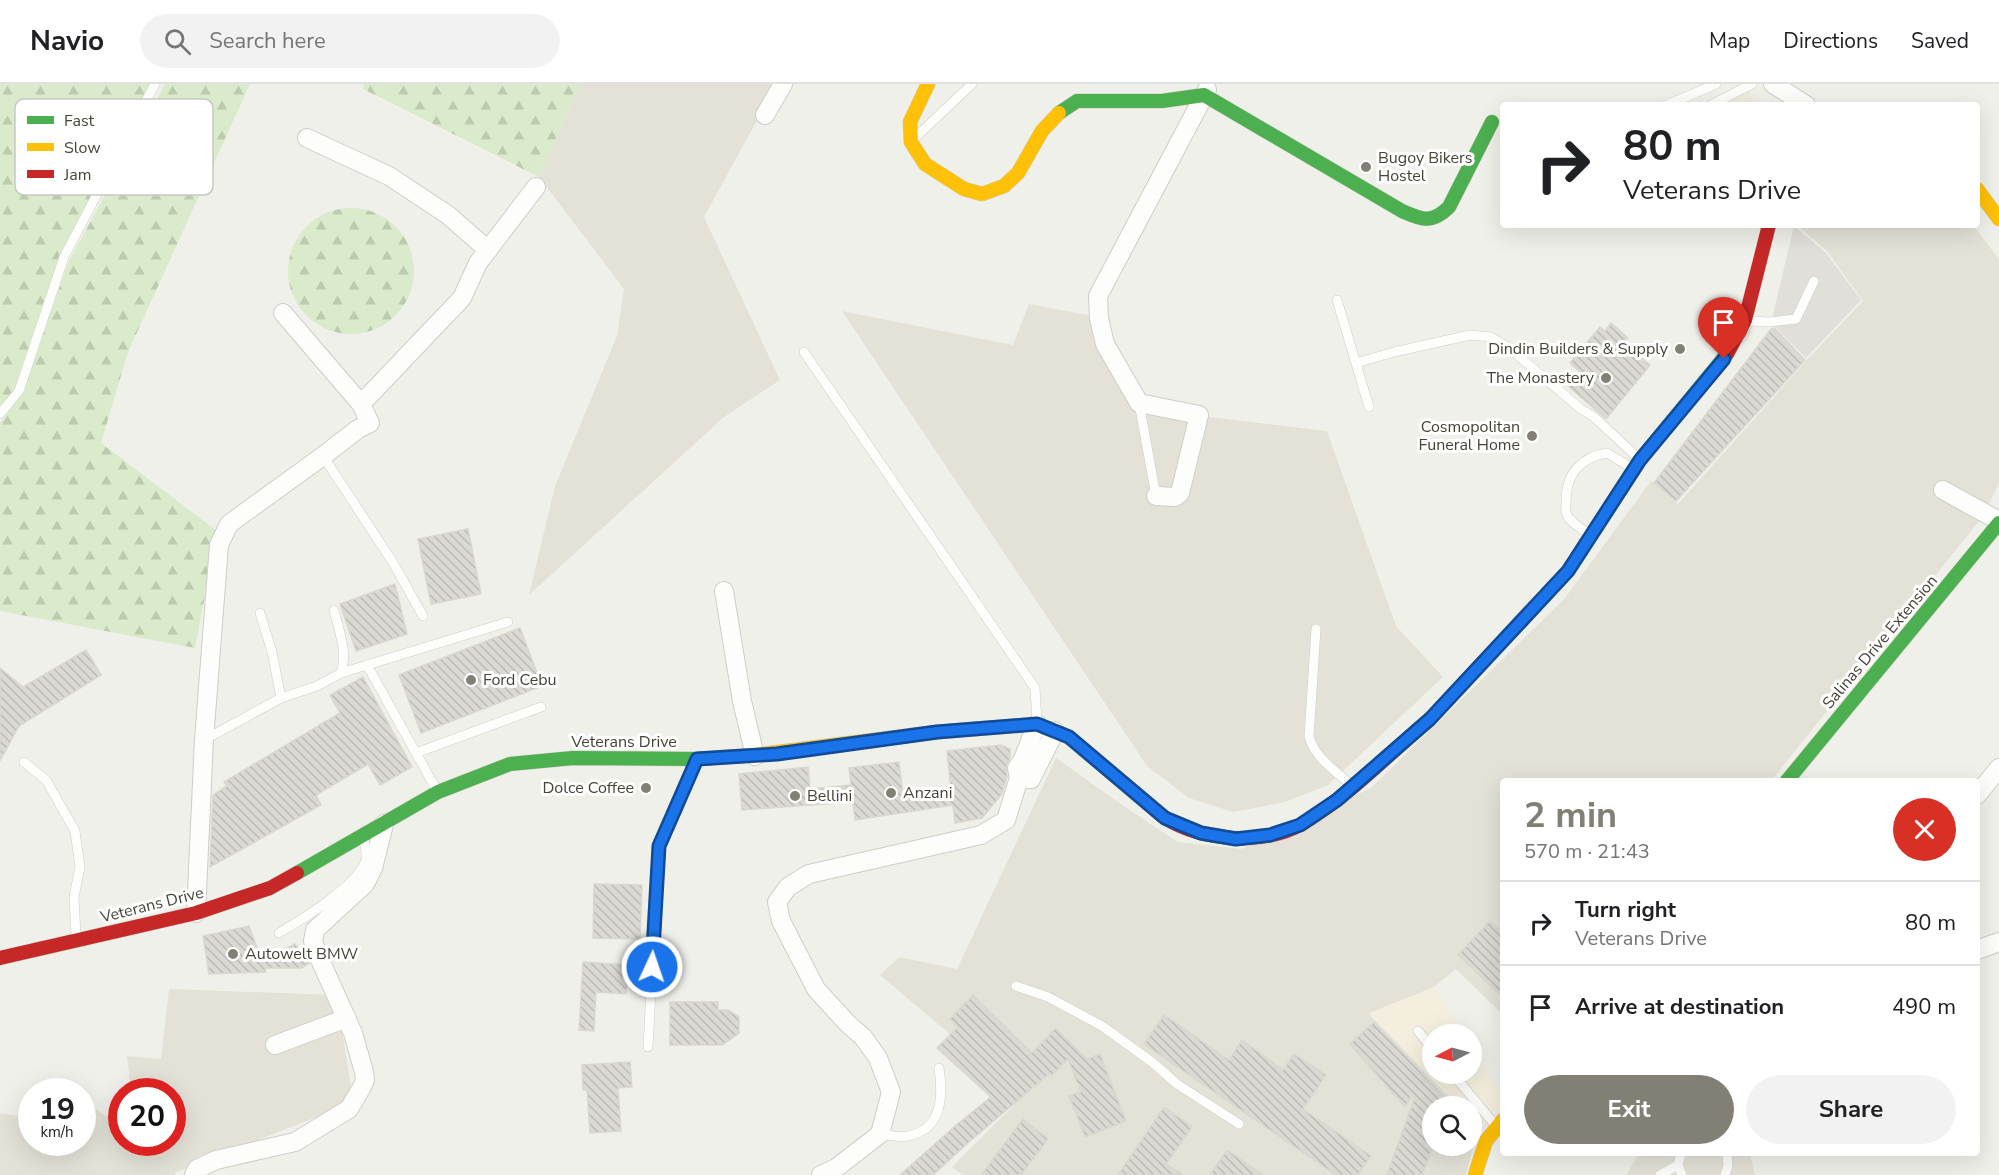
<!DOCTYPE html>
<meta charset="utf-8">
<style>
:root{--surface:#fff;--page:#f2f2f2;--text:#202124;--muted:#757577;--line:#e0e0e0;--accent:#828075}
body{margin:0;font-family:"Nunito Sans",sans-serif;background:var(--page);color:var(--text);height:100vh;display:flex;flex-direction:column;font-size:22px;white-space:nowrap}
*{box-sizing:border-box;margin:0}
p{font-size:20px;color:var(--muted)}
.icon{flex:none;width:33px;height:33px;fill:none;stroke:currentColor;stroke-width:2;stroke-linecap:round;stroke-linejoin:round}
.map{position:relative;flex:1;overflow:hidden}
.sheet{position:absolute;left:1500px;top:694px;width:480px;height:378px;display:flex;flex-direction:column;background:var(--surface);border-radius:6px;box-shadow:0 6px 24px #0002}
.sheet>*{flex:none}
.guide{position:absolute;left:1500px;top:18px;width:480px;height:126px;border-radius:6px;box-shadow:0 6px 24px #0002;background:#fff;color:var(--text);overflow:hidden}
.needle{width:39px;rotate:264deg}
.tools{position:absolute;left:1422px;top:940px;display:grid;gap:12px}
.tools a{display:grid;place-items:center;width:60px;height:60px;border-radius:50%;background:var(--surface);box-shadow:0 6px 24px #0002;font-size:30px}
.speed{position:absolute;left:18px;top:994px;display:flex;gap:12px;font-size:30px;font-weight:700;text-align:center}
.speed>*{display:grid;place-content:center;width:78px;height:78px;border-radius:50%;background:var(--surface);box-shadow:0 6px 24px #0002;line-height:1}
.speed small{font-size:15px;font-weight:400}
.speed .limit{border:9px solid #d22;background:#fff;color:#111}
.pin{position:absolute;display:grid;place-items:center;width:51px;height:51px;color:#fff;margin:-62px -26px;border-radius:50% 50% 50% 0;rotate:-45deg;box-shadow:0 0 6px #0007}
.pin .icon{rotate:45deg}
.me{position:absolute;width:66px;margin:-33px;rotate:3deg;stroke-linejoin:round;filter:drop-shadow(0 0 4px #0008)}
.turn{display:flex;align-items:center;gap:21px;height:126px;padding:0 24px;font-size:27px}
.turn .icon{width:78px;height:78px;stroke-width:2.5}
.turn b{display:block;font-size:42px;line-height:51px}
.round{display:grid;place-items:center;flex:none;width:63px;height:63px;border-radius:32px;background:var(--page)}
.head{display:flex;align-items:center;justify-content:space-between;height:102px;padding:0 24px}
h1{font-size:36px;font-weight:700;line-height:45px;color:var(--accent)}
.cta{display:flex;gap:12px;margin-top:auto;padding:12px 24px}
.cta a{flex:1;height:69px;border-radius:36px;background:var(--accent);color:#fff;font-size:24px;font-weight:700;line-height:69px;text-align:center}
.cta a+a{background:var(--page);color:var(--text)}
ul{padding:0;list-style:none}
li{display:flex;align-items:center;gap:18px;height:84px;padding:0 24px;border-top:2px solid var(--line)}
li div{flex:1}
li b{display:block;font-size:22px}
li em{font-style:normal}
header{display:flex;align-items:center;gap:36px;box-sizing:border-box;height:84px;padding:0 30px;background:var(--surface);border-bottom:2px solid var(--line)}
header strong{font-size:28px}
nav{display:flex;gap:33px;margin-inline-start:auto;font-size:21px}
.search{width:420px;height:54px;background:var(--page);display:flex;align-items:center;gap:15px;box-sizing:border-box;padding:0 21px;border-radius:33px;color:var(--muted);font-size:22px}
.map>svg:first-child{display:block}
.residential{fill:#e4e2d7}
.commercial{fill:#f3eedd}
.education{fill:#eeecdc}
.forest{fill:url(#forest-firs)}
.parking{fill:#e0dfda}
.building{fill:url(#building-back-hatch);stroke:#d9d7d0;stroke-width:1.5}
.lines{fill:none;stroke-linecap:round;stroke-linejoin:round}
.lane-casing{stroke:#cecec8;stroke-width:10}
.street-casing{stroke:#cecec8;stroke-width:20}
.fast-casing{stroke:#d0cec1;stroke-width:15}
.slow-casing{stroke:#d0cec1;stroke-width:15}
.jam-casing{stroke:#d0cec1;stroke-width:15}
.lane{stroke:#fdfdfc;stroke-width:9}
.street{stroke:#fdfdfc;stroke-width:18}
.fast{stroke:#4caf50;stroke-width:14}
.slow{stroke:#ffc107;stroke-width:14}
.jam{stroke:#c62828;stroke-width:14}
.route-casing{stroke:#114b97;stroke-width:15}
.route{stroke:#1a73e8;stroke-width:10}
.poi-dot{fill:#828075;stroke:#fff;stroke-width:2}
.labels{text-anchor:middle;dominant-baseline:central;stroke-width:6;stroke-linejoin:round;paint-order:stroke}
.poi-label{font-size:16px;fill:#464336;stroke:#fff;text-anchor:start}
.street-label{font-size:16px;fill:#464336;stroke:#fff}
.key{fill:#fff;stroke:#c8c7c3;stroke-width:1.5}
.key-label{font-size:16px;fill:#464336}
</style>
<header>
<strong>Navio</strong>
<div class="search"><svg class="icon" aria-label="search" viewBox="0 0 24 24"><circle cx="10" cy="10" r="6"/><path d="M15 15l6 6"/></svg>Search here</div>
<nav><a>Map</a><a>Directions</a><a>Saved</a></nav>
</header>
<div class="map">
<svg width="1999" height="1091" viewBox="0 0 1999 1091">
<defs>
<pattern id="forest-firs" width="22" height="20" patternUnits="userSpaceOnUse" patternTransform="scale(1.5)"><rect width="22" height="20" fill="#d9ebca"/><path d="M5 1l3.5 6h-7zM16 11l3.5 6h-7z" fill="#bccbae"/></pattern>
<pattern id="building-back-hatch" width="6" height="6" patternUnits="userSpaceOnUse" patternTransform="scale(1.5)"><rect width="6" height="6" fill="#dad9d3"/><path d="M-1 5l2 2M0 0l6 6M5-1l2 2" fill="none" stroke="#bcbbb6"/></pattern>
</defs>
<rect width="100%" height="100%" fill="#f0f0ea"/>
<g class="residential">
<path d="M 580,0 L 777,0 L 704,133 L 780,296 L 724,333 L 529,511 L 555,402 L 617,252 L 624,205 L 539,93 Z"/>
<path d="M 1797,141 L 1973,141 L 1999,175 L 1999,399 L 1983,432 L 1771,697 L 1503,698 L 1503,931 L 1456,885 L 1434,903 L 1369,930 L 1459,1023 L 1432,1023 L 1432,1062 L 1472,1062 L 1472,1036 L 1478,1043 L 1466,1091 L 963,1091 L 952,1083 L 1023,1012 L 880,891 L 899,873 L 957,885 L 1056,674 L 1125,723 L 1178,758 L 1241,765 L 1371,704 L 1565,514 L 1651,397 L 1678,420 L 1807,276 L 1863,217 L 1827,167 Z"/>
<path d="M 1029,220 L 1093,232 L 1134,324 L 1327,347 L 1396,542 L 1443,593 L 1328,701 L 1285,718 L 1233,728 L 1189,714 L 1147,682 L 842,227 L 1013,261 Z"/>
<path d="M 169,905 L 333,911 L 342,946 L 351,1003 L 345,1022 L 176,1088 L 175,1091 L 0,1091 L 0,1029 L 31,1034 L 32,1059 L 82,1059 L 83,1017 L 121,1042 L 122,1059 L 172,1059 L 172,1008 L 131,1008 L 127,972 L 161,975 Z"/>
<path d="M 1639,1070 L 1750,1070 L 1755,1091 L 1626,1091 Z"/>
</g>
<path class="commercial" d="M 1434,903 L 1464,951 L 1432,951 L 1432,990 L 1472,990 L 1472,963 L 1503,1014 L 1503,1018 L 1478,1043 L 1472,1036 L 1472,1023 L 1459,1023 L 1369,929 Z"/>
<path class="education" d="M 1748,5 L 1755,21 L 1722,21 L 1721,14 Z"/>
<g class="forest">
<path d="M 0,0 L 154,0 L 58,176 L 15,305 L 0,322 Z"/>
<path d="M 165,0 L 250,0 L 128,268 L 101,359 L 217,447 L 195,564 L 0,527 L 0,339 L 22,311 L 68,179 Z"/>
<path d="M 364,0 L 580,0 L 539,93 L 363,5 Z"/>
<circle cx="351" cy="187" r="63"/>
</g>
<path class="parking" d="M 1794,142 L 1826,169 L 1861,216 L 1806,274 L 1771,239 Z"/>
<g class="building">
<path d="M 1611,239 L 1628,254 L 1623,259 L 1650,281 L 1606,335 L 1568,302 L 1579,287 L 1570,279 L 1600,243 L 1605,247 Z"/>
<path d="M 1774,244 L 1805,276 L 1676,417 L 1654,399 L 1771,245 Z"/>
<path d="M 468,445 L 481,510 L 431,520 L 418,455 Z"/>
<path d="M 395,500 L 407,550 L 356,567 L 340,520 Z"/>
<path d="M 520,544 L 542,602 L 421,649 L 399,591 Z"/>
<path d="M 86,566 L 101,591 L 19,642 L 0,677 L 0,584 L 23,603 Z"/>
<path d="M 363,593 L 412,683 L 380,701 L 368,680 L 316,711 L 321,721 L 210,783 L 213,711 L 227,702 L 224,698 L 340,629 L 330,611 Z"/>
<path d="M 1001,661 L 1010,665 L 1010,674 L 1006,682 L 1007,693 L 1002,710 L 982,734 L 955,739 L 953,721 L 855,736 L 853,718 L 742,726 L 739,690 L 808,683 L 810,705 L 851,701 L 849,684 L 899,678 L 903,712 L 951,706 L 947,667 Z"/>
<path d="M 594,800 L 642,801 L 640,855 L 593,854 Z"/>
<path d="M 1490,837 L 1503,849 L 1503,913 L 1458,871 Z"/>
<path d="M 249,842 L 262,877 L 295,860 L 309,879 L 302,884 L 265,884 L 266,888 L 209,890 L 203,852 Z"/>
<path d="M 583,878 L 628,881 L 626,910 L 596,908 L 594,947 L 579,946 Z"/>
<path d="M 973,911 L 1032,969 L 1056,944 L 1087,975 L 1100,970 L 1126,1037 L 1085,1053 L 1069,1012 L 1081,1008 L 1068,975 L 1052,991 L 1050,989 L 969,1058 L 933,1091 L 900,1091 L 955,1042 L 991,1013 L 937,964 L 958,943 L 950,935 Z"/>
<path d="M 670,918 L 718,918 L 718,926 L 728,926 L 739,933 L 739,949 L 722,961 L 670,961 Z"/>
<path d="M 1164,931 L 1229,976 L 1242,956 L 1283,986 L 1294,970 L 1326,991 L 1303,1025 L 1371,1072 L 1358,1091 L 1336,1091 L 1144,960 Z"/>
<path d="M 1374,938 L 1454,1023 L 1432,1023 L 1433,1062 L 1422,1091 L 1387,1091 L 1415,1013 L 1412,1012 L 1405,1023 L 1350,960 Z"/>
<path d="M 630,978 L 632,1003 L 618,1004 L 621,1047 L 590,1049 L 587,1006 L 583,1006 L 582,981 Z"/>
<path d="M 1164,1023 L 1192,1043 L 1166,1080 L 1183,1091 L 1118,1091 Z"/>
<path d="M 1023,1035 L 1048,1055 L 1021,1091 L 981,1091 Z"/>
<path d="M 1227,1066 L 1263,1091 L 1210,1091 Z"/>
</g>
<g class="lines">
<g class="lane-casing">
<g id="lane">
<path d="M 1667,21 L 1716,0"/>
<path d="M 1711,21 L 1752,0"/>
<path d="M 917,52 L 972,0"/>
<path d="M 1337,216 L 1369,323"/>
<path d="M 1750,237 L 1769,238 L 1796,235 L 1814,197"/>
<path d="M 804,268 L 1035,604 L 1037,638"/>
<path d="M 1356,279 L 1394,268 L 1470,251 L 1491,253 L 1509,264 L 1581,325 L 1594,333 L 1636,372"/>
<path d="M 1139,319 L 1156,412"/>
<path d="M 0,330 L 19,307 L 64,173 L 155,0"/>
<path d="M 323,372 L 392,477 L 423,532"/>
<path d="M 1588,449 C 1580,444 1571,439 1567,431 C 1565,427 1566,421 1566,417 C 1566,390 1581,373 1607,369 L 1632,384"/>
<path d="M 334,526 C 339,548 348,567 341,589"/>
<path d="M 260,529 L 272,568 L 281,614"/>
<path d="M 1316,545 L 1309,652 C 1314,673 1333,685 1349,699"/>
<path d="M 367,581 L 436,705"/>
<path d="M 204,656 L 281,614 L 317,602 L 341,589 L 508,538"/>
<path d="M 416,669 L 541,623"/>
<path d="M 24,678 L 46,696 L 75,747 L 80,783 L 74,813 L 76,851"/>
<path d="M 279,849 C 301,836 356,802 365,779 C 368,771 365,763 364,756"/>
<path d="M 1016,902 L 1048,913 L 1102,942 L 1152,978 L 1177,1000 L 1239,1040"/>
<path d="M 1418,947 L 1432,964"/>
<path d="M 648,963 L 659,762 L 695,680"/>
<path d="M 1453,990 L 1495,1041"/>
<path d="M 880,1050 C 889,1051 900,1054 908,1052 C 943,1045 943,1012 939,984"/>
<path d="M 1681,1070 L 1678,1081 L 1682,1091"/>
<path d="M 1660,1091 L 1678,1081"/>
<path d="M 1725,1091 L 1728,1082 L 1727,1070"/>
</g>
</g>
<g class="street-casing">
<g id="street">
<path d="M 1773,0 L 1806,21"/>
<path d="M 765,31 L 783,0"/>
<path d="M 307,54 L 389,92 L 448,131 L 488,166"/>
<path d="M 361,320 L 462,214 L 478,179 L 536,103"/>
<path d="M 1943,406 L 1999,437"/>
<path d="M 1156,412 L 1175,413 L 1180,409 L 1199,331 L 1139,319 L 1105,260 L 1099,234 L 1098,212 L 1207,6"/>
<path d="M 724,507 L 742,617 L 755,672"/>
<path d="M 1019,694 L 1031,695 L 1055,647"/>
<path d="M 1977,711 L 1999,684"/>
<path d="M 196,829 L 204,656 L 219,461 L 229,440 L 323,372 L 358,345 L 370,339 L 361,320 L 283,229"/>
<path d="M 1977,866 L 1999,858"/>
<path d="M 275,961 L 347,934"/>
<path d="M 194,1091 L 197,1085 L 216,1076 L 295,1058 L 349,1025 L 362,1003 L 365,996 L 364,988 L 353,949 L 317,869 L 313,857 L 315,846 L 365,800 L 373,784 L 384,740"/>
<path d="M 821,1091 L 836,1084 L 880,1050 L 891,1008 L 878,974 L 863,953 L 848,940 L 816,905 L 781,837 L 777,818 L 788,803 L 809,790 L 981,751 L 1006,736 L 1019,694 L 1017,684 L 1023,675 L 1037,640"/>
</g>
</g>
<g class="fast-casing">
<g id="fast">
<path d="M 1059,29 L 1077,17 L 1162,17 L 1204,11 L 1402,127 C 1422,136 1432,140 1449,123 L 1492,38"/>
<path d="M 1416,647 L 1430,635 L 1568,487 L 1640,376 L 1727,270"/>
<path d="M 1786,698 L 1999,439"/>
<path d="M 297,789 L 438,708 L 510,680 L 573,674 L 697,675 L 755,671"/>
</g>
</g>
<g class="slow-casing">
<g id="slow">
<path d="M 928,0 L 910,38 L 911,58 L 925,80 L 964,105 L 982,110 L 1004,102 L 1018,89 L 1042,47 L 1059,29"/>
<path d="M 1977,105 L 1999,135"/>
<path d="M 755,671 L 937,648 L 1037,640 L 1069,653 L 1147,719"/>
<path d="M 1475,1091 L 1486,1057 L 1503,1036"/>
</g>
</g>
<g class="jam-casing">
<g id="jam">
<path d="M 1727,270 L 1745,236 L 1769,141"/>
<path d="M 1147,719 C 1153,724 1159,730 1165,734 C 1202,757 1263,762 1302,740 C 1344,715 1380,679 1416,647"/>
<path d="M 0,874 L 196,829 L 270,804 L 297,789"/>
</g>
</g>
<use href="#lane" class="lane"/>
<use href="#street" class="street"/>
<use href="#fast" class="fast"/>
<use href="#slow" class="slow"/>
<use href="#jam" class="jam"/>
</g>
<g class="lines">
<g class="route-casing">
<path id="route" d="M 652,883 L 659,762 L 697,675 L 777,670 L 937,648 L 1037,640 L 1069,653 L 1165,734 L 1201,749 L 1236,755 L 1270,751 L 1300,741 L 1337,716 L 1430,635 L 1568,487 L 1640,376 L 1724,275"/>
</g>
<use href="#route" class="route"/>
</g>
<g class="poi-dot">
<circle cx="1366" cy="83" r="6"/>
<circle cx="1680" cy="265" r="6"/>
<circle cx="1606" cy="294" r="6"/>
<circle cx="1532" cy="352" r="6"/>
<circle cx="471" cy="596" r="6"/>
<circle cx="646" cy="704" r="6"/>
<circle cx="891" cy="709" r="6"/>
<circle cx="795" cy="712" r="6"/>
<circle cx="233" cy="870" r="6"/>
</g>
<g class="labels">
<g class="poi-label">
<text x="1378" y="74">Bugoy Bikers<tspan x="1378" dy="18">Hostel</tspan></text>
<text x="1668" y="265" text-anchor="end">Dindin Builders &amp; Supply</text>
<text x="1594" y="294" text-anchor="end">The Monastery</text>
<text x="1520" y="343" text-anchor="end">Cosmopolitan<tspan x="1520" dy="18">Funeral Home</tspan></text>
<text x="483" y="596">Ford Cebu</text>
<text x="634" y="704" text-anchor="end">Dolce Coffee</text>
<text x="903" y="709">Anzani</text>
<text x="807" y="712">Bellini</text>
<text x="245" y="870">Autowelt BMW</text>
</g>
<g class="street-label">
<text transform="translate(1880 558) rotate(-50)">Salinas Drive Extension</text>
<text x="624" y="658">Veterans Drive</text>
<text transform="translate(152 821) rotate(-14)">Veterans Drive</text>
</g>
</g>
<rect x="15" y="15" width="198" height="96" rx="9" class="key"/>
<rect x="27" y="32" width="27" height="8" fill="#4caf50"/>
<rect x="27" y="59" width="27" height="8" fill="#ffc107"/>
<rect x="27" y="86" width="27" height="8" fill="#c62828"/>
<g class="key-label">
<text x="64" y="42">Fast</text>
<text x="64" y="69">Slow</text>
<text x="64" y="96">Jam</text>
</g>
</svg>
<div class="tools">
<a><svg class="needle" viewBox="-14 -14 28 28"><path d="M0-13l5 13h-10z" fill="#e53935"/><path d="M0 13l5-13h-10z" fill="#757577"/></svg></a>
<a><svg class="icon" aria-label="search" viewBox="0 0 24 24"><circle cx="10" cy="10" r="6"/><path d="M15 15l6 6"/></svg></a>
</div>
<div class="speed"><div>19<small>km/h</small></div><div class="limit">20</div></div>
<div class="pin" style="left:1724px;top:275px;background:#d93025"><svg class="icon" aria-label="arrive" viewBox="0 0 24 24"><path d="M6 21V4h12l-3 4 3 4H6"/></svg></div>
<svg class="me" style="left:652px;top:883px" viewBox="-20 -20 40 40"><circle r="17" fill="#1a73e8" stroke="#fff" stroke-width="3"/><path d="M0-11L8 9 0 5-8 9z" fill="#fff"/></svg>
<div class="guide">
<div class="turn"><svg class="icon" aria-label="right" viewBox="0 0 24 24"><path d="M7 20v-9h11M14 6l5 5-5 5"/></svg><div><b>80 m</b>Veterans Drive</div></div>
</div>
<section class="sheet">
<div class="head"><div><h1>2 min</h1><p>570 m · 21:43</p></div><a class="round" style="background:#d93025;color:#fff"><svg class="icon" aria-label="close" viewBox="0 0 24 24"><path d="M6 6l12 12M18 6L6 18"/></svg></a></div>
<ul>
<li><svg class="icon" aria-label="right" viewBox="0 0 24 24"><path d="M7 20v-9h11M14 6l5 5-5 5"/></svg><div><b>Turn right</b><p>Veterans Drive</p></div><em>80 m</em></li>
<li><svg class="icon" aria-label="arrive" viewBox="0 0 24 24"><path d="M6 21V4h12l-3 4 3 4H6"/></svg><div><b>Arrive at destination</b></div><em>490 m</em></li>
</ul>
<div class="cta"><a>Exit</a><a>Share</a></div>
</section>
</div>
